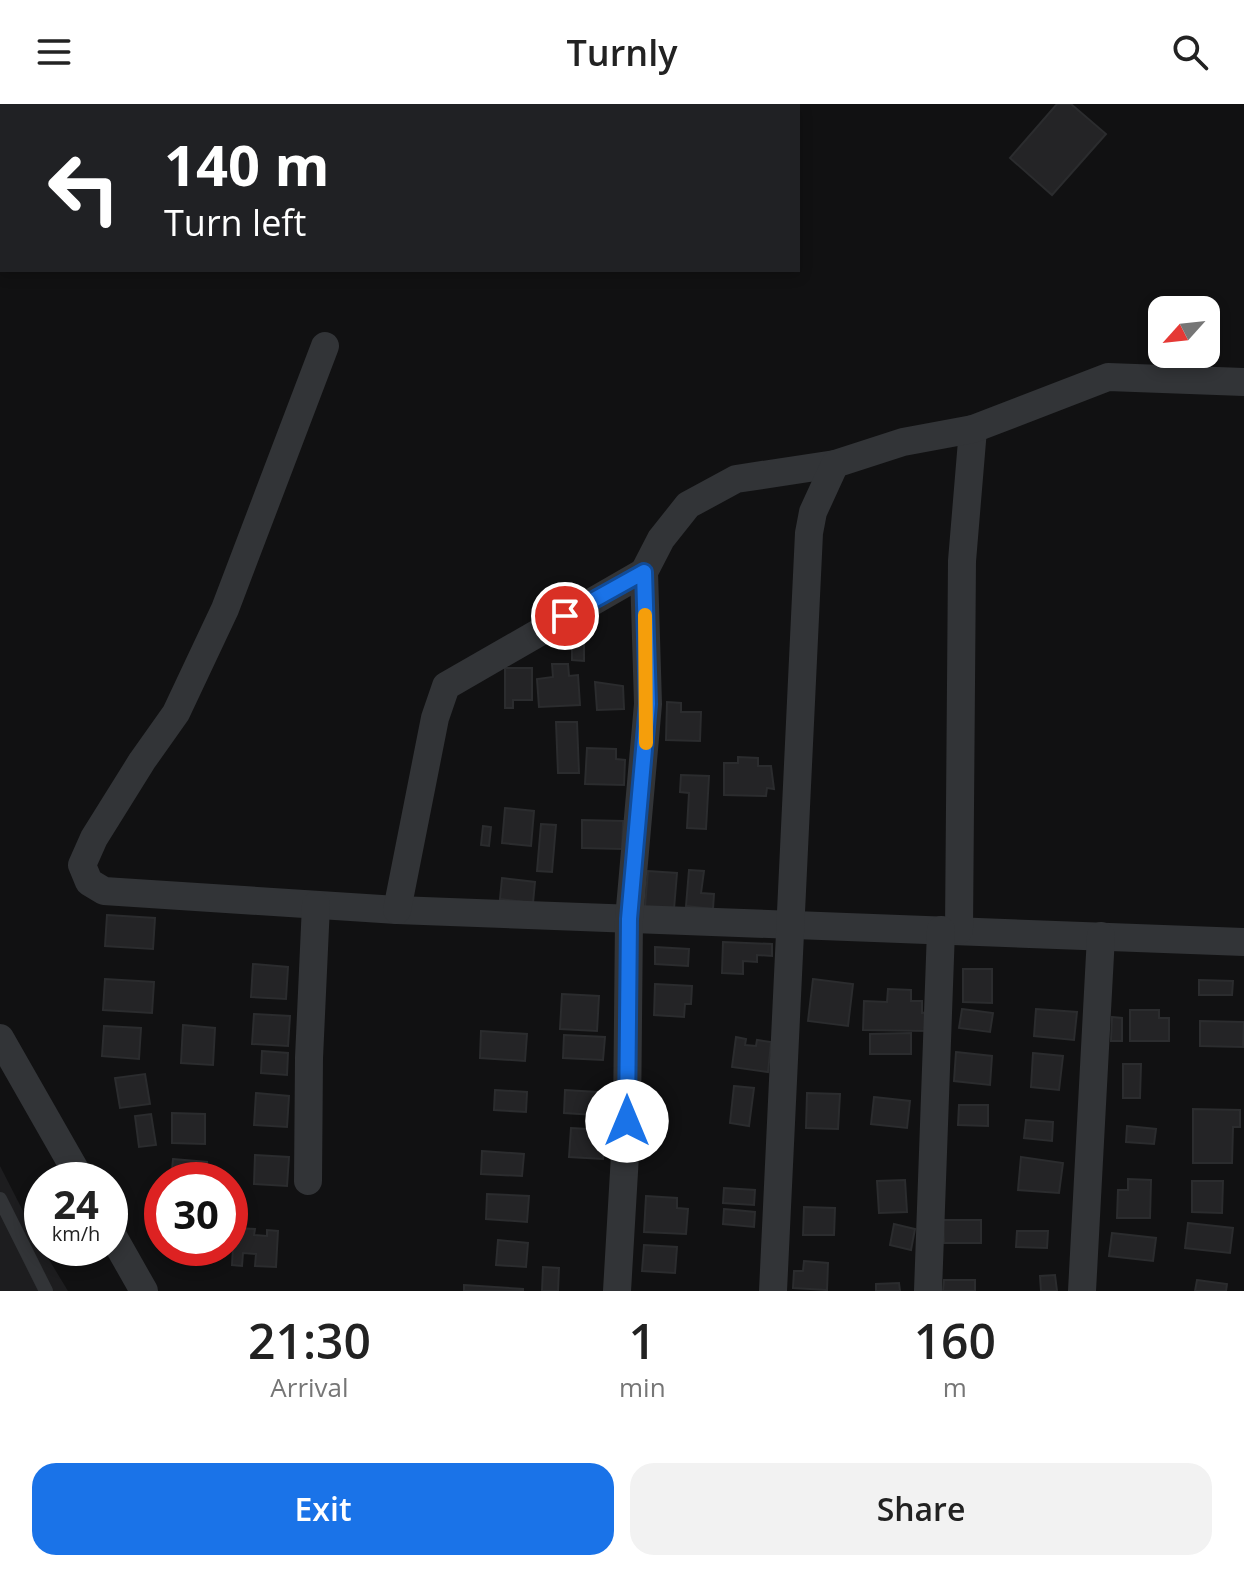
<!DOCTYPE html>
<style>
:root{--surface:#fff;--page:#f2f2f2;--text:#222;--muted:#767676;--accent:#1a73e8}
body{margin:0;font-family:"Open Sans",sans-serif;background:var(--page);color:var(--text);height:100vh;display:flex;flex-direction:column;font-size:30px;white-space:nowrap}
*{box-sizing:border-box;margin:0}
p{font-size:26px;color:var(--muted)}
.icon{flex:none;width:44px;height:44px;fill:none;stroke:currentColor;stroke-width:2;stroke-linecap:round;stroke-linejoin:round}
.map{position:relative;height:1187px;overflow:hidden}
.drawer{display:flex;flex-direction:column;background:var(--surface);flex:1}
.drawer>*{flex:none}
.hud{position:absolute;left:0px;top:0px;width:800px;height:168px;box-shadow:0 4px 12px #0003;background:#202124;color:#fff;overflow:hidden}
.needle{width:52px;rotate:243deg}
.tools{position:absolute;left:1148px;top:192px;display:grid;gap:16px}
.tools a{display:grid;place-items:center;width:72px;height:72px;border-radius:16px;background:var(--surface);box-shadow:0 4px 12px #0003;font-size:40px}
.speed{position:absolute;left:24px;top:1058px;display:flex;gap:16px;font-size:40px;font-weight:700;text-align:center}
.speed>*{display:grid;place-content:center;width:104px;height:104px;border-radius:50%;background:var(--surface);box-shadow:0 4px 12px #0003;line-height:1}
.speed small{font-size:20px;font-weight:400}
.speed .limit{border:12px solid #d22;background:#fff;color:#111}
.pin{position:absolute;display:grid;place-items:center;width:68px;height:68px;color:#fff;margin:-34px;border:4px solid #fff;border-radius:50%;box-shadow:0 2px 8px #0007}
.me{position:absolute;width:88px;margin:-44px;rotate:0deg;stroke-linejoin:round;filter:drop-shadow(0 0 6px #0008)}
.turn{display:flex;align-items:center;gap:28px;height:168px;padding:0 32px;font-size:36px}
.turn .icon{width:104px;height:104px;stroke-width:2.5}
.turn b{display:block;font-size:56px;line-height:68px}
.eta{display:flex;justify-content:space-evenly;align-items:center;height:136px;text-align:center}
.eta b{font-size:48px;font-weight:600;line-height:56px}
.action{display:flex;gap:16px;margin-top:auto;padding:16px 32px}
.action a{flex:1;height:92px;border-radius:24px;background:var(--accent);color:#fff;font-size:32px;font-weight:600;line-height:92px;text-align:center}
.action a+a{background:var(--page);color:var(--text)}
header{display:flex;justify-content:space-between;align-items:center;height:104px;padding:0 32px;background:var(--surface);font-size:36px;font-weight:600}
.map>svg:first-child{display:block}
.built{fill:#1d1d1f}
.building{fill:#242426;stroke:#2b2c2e;stroke-width:2}
.lines{fill:none;stroke-linecap:round;stroke-linejoin:round}
.service{stroke:#323437;stroke-width:14}
.minor{stroke:#323437;stroke-width:28}
.route-casing{stroke:#114b97;stroke-width:20}
.route{stroke:#1a73e8;stroke-width:14}
.slow{stroke:#f59e0b;stroke-width:14}
</style>
<header><svg class="icon" aria-label="menu" viewBox="0 0 24 24"><path d="M4 6h16M4 12h16M4 18h16"/></svg>Turnly<svg class="icon" aria-label="search" viewBox="0 0 24 24"><circle cx="10" cy="10" r="6"/><path d="M15 15l6 6"/></svg></header>
<div class="map">
<svg width="1244" height="1187" viewBox="0 0 1244 1187">
<rect width="100%" height="100%" fill="#111112"/>
<path class="built" d="M 0,1062 L 42,1144 L 68,1187 L 0,1187 Z"/>
<g class="building">
<path d="M 1057,0 L 1071,0 L 1106,30 L 1052,91 L 1010,54 Z"/>
<path d="M 572,539 L 584,540 L 584,557 L 572,556 Z"/>
<path d="M 552,560 L 568,560 L 569,572 L 578,571 L 580,601 L 539,603 L 537,575 L 553,573 Z"/>
<path d="M 505,564 L 532,564 L 532,596 L 513,596 L 513,604 L 505,604 Z"/>
<path d="M 595,578 L 623,582 L 624,605 L 597,606 Z"/>
<path d="M 667,598 L 681,599 L 681,608 L 701,608 L 700,637 L 666,636 Z"/>
<path d="M 556,618 L 577,618 L 579,669 L 558,669 Z"/>
<path d="M 587,644 L 616,645 L 616,655 L 625,656 L 624,681 L 585,680 Z"/>
<path d="M 738,653 L 758,654 L 758,662 L 771,662 L 774,685 L 767,684 L 766,692 L 724,691 L 724,659 L 738,659 Z"/>
<path d="M 681,671 L 709,672 L 706,725 L 687,724 L 689,689 L 680,688 Z"/>
<path d="M 505,704 L 534,707 L 531,742 L 502,739 Z"/>
<path d="M 582,716 L 623,717 L 622,745 L 582,744 Z"/>
<path d="M 541,720 L 556,721 L 552,768 L 537,767 Z"/>
<path d="M 483,722 L 491,723 L 489,742 L 481,741 Z"/>
<path d="M 689,766 L 704,767 L 701,789 L 714,790 L 713,805 L 686,802 Z"/>
<path d="M 648,767 L 677,769 L 674,805 L 645,803 Z"/>
<path d="M 502,774 L 535,778 L 533,799 L 500,795 Z"/>
<path d="M 107,811 L 155,814 L 153,845 L 105,842 Z"/>
<path d="M 723,838 L 772,840 L 772,852 L 757,851 L 757,858 L 743,857 L 743,870 L 722,869 Z"/>
<path d="M 655,843 L 689,845 L 688,862 L 655,860 Z"/>
<path d="M 253,860 L 288,863 L 286,895 L 251,893 Z"/>
<path d="M 963,865 L 992,865 L 992,899 L 963,898 Z"/>
<path d="M 105,875 L 154,878 L 152,909 L 103,906 Z"/>
<path d="M 813,875 L 853,880 L 848,922 L 808,917 Z"/>
<path d="M 1199,876 L 1233,877 L 1232,891 L 1199,891 Z"/>
<path d="M 655,880 L 692,882 L 691,900 L 685,900 L 684,913 L 654,911 Z"/>
<path d="M 888,885 L 911,886 L 911,897 L 922,897 L 922,909 L 928,908 L 928,927 L 863,926 L 864,897 L 887,898 Z"/>
<path d="M 562,890 L 599,892 L 597,927 L 560,925 Z"/>
<path d="M 962,905 L 993,909 L 990,928 L 959,924 Z"/>
<path d="M 1036,905 L 1077,908 L 1074,936 L 1034,932 Z"/>
<path d="M 1130,906 L 1159,906 L 1159,914 L 1169,914 L 1169,937 L 1130,937 Z"/>
<path d="M 254,910 L 290,912 L 288,942 L 252,940 Z"/>
<path d="M 1112,913 L 1122,914 L 1122,937 L 1111,937 Z"/>
<path d="M 1200,917 L 1244,918 L 1243,943 L 1200,942 Z"/>
<path d="M 183,921 L 215,924 L 213,961 L 181,959 Z"/>
<path d="M 104,922 L 141,924 L 139,955 L 102,952 Z"/>
<path d="M 481,927 L 527,930 L 525,957 L 480,954 Z"/>
<path d="M 911,929 L 911,950 L 870,950 L 870,930 Z"/>
<path d="M 564,931 L 605,933 L 603,956 L 563,954 Z"/>
<path d="M 736,933 L 746,935 L 745,941 L 756,942 L 757,936 L 771,938 L 768,968 L 732,963 Z"/>
<path d="M 262,947 L 288,949 L 287,971 L 261,969 Z"/>
<path d="M 956,948 L 992,952 L 990,981 L 954,977 Z"/>
<path d="M 1033,949 L 1063,952 L 1059,986 L 1031,983 Z"/>
<path d="M 1123,960 L 1141,960 L 1140,994 L 1123,994 Z"/>
<path d="M 145,970 L 150,1000 L 120,1004 L 115,974 Z"/>
<path d="M 734,982 L 754,984 L 749,1022 L 730,1019 Z"/>
<path d="M 495,986 L 527,988 L 526,1008 L 494,1006 Z"/>
<path d="M 565,986 L 613,989 L 612,1012 L 564,1009 Z"/>
<path d="M 256,989 L 289,992 L 287,1023 L 254,1021 Z"/>
<path d="M 807,989 L 840,990 L 838,1025 L 806,1024 Z"/>
<path d="M 874,993 L 910,997 L 907,1024 L 871,1020 Z"/>
<path d="M 959,1001 L 988,1001 L 988,1022 L 958,1021 Z"/>
<path d="M 1193,1005 L 1240,1006 L 1240,1023 L 1233,1023 L 1232,1059 L 1193,1059 Z"/>
<path d="M 172,1009 L 205,1010 L 205,1040 L 172,1039 Z"/>
<path d="M 151,1010 L 156,1041 L 139,1043 L 135,1012 Z"/>
<path d="M 1026,1016 L 1053,1018 L 1052,1037 L 1024,1034 Z"/>
<path d="M 1127,1022 L 1156,1025 L 1154,1040 L 1126,1038 Z"/>
<path d="M 571,1024 L 605,1026 L 603,1055 L 569,1053 Z"/>
<path d="M 482,1047 L 524,1050 L 522,1072 L 481,1070 Z"/>
<path d="M 255,1051 L 289,1053 L 287,1082 L 254,1080 Z"/>
<path d="M 1021,1053 L 1063,1059 L 1059,1089 L 1018,1086 Z"/>
<path d="M 173,1055 L 207,1058 L 206,1070 L 172,1066 Z"/>
<path d="M 1128,1075 L 1151,1076 L 1150,1114 L 1117,1114 L 1118,1086 L 1128,1086 Z"/>
<path d="M 905,1076 L 907,1108 L 879,1109 L 877,1077 Z"/>
<path d="M 1192,1077 L 1223,1077 L 1222,1109 L 1192,1108 Z"/>
<path d="M 724,1084 L 755,1086 L 754,1101 L 723,1099 Z"/>
<path d="M 487,1090 L 529,1092 L 527,1118 L 486,1115 Z"/>
<path d="M 646,1092 L 677,1094 L 677,1104 L 688,1105 L 686,1130 L 644,1128 Z"/>
<path d="M 804,1103 L 835,1104 L 834,1131 L 803,1131 Z"/>
<path d="M 724,1105 L 755,1108 L 754,1123 L 723,1120 Z"/>
<path d="M 943,1116 L 981,1116 L 981,1139 L 944,1139 Z"/>
<path d="M 1188,1119 L 1233,1124 L 1230,1149 L 1185,1144 Z"/>
<path d="M 894,1120 L 915,1125 L 911,1146 L 890,1141 Z"/>
<path d="M 234,1124 L 255,1125 L 254,1131 L 267,1132 L 267,1126 L 278,1127 L 276,1163 L 255,1162 L 256,1150 L 243,1149 L 242,1162 L 232,1161 Z"/>
<path d="M 1017,1127 L 1048,1127 L 1047,1144 L 1016,1143 Z"/>
<path d="M 1112,1129 L 1156,1134 L 1153,1157 L 1109,1152 Z"/>
<path d="M 498,1136 L 528,1139 L 526,1163 L 496,1161 Z"/>
<path d="M 644,1141 L 677,1143 L 675,1169 L 642,1167 Z"/>
<path d="M 804,1157 L 828,1159 L 827,1186 L 793,1184 L 794,1167 L 803,1167 Z"/>
<path d="M 543,1163 L 559,1164 L 558,1187 L 542,1187 Z"/>
<path d="M 1055,1171 L 1057,1187 L 1041,1187 L 1040,1172 Z"/>
<path d="M 944,1176 L 975,1176 L 975,1187 L 943,1187 Z"/>
<path d="M 1197,1176 L 1227,1180 L 1226,1187 L 1195,1187 Z"/>
<path d="M 899,1179 L 900,1187 L 876,1187 L 876,1180 Z"/>
<path d="M 464,1181 L 523,1185 L 523,1187 L 464,1187 Z"/>
</g>
<g class="lines">
<path class="service" d="M 0,1095 L 46,1187"/>
<g class="minor">
<path d="M 325,242 L 225,505 L 176,609 L 142,657 L 94,734 L 82,761 L 89,778 L 104,787 L 397,806 L 1244,838"/>
<path d="M 397,806 L 435,614 L 446,582 L 644,468"/>
<path d="M 959,826 L 962,457 L 973,325"/>
<path d="M 0,934 L 81,1076"/>
<path d="M 308,1077 L 309,954 L 316,801"/>
<path d="M 110,1127 L 144,1187"/>
<path d="M 617,1187 L 627,1017 L 629,815 L 648,600 L 644,468 L 661,435 L 688,401 L 736,375 L 835,360"/>
<path d="M 773,1187 L 809,429 L 813,408 L 835,360 L 903,338 L 973,325 L 1108,273 L 1244,278"/>
<path d="M 928,1187 L 941,826"/>
<path d="M 1082,1187 L 1101,832"/>
</g>
</g>
<g class="lines">
<g class="route-casing">
<path id="route" d="M 565,512 L 644,468 L 648,600 L 629,815 L 627,1017"/>
</g>
<use href="#route" class="route"/>
<path class="slow" d="M 645,511 L 646,639"/>
</g>
</svg>
<div class="tools">
<a><svg class="needle" viewBox="-14 -14 28 28"><path d="M0-13l5 13h-10z" fill="#e53935"/><path d="M0 13l5-13h-10z" fill="#767676"/></svg></a>
</div>
<div class="speed"><div>24<small>km/h</small></div><div class="limit">30</div></div>
<div class="pin" style="left:565px;top:512px;background:#d93025"><svg class="icon" aria-label="arrive" viewBox="0 0 24 24"><path d="M6 21V4h12l-3 4 3 4H6"/></svg></div>
<svg class="me" style="left:627px;top:1017px" viewBox="-20 -20 40 40"><circle r="19" fill="#fff"/><path d="M0-13L10 11 0 6-10 11z" fill="#1a73e8"/></svg>
<div class="hud">
<div class="turn"><svg class="icon" aria-label="left" viewBox="0 0 24 24"><path d="M17 20v-9H6M10 6l-5 5 5 5"/></svg><div><b>140 m</b>Turn left</div></div>
</div>
</div>
<section class="drawer">
<div class="eta">
<div><b>21:30</b><p>Arrival</p></div>
<div><b>1</b><p>min</p></div>
<div><b>160</b><p>m</p></div>
</div>
<div class="action"><a>Exit</a><a>Share</a></div>
</section>
